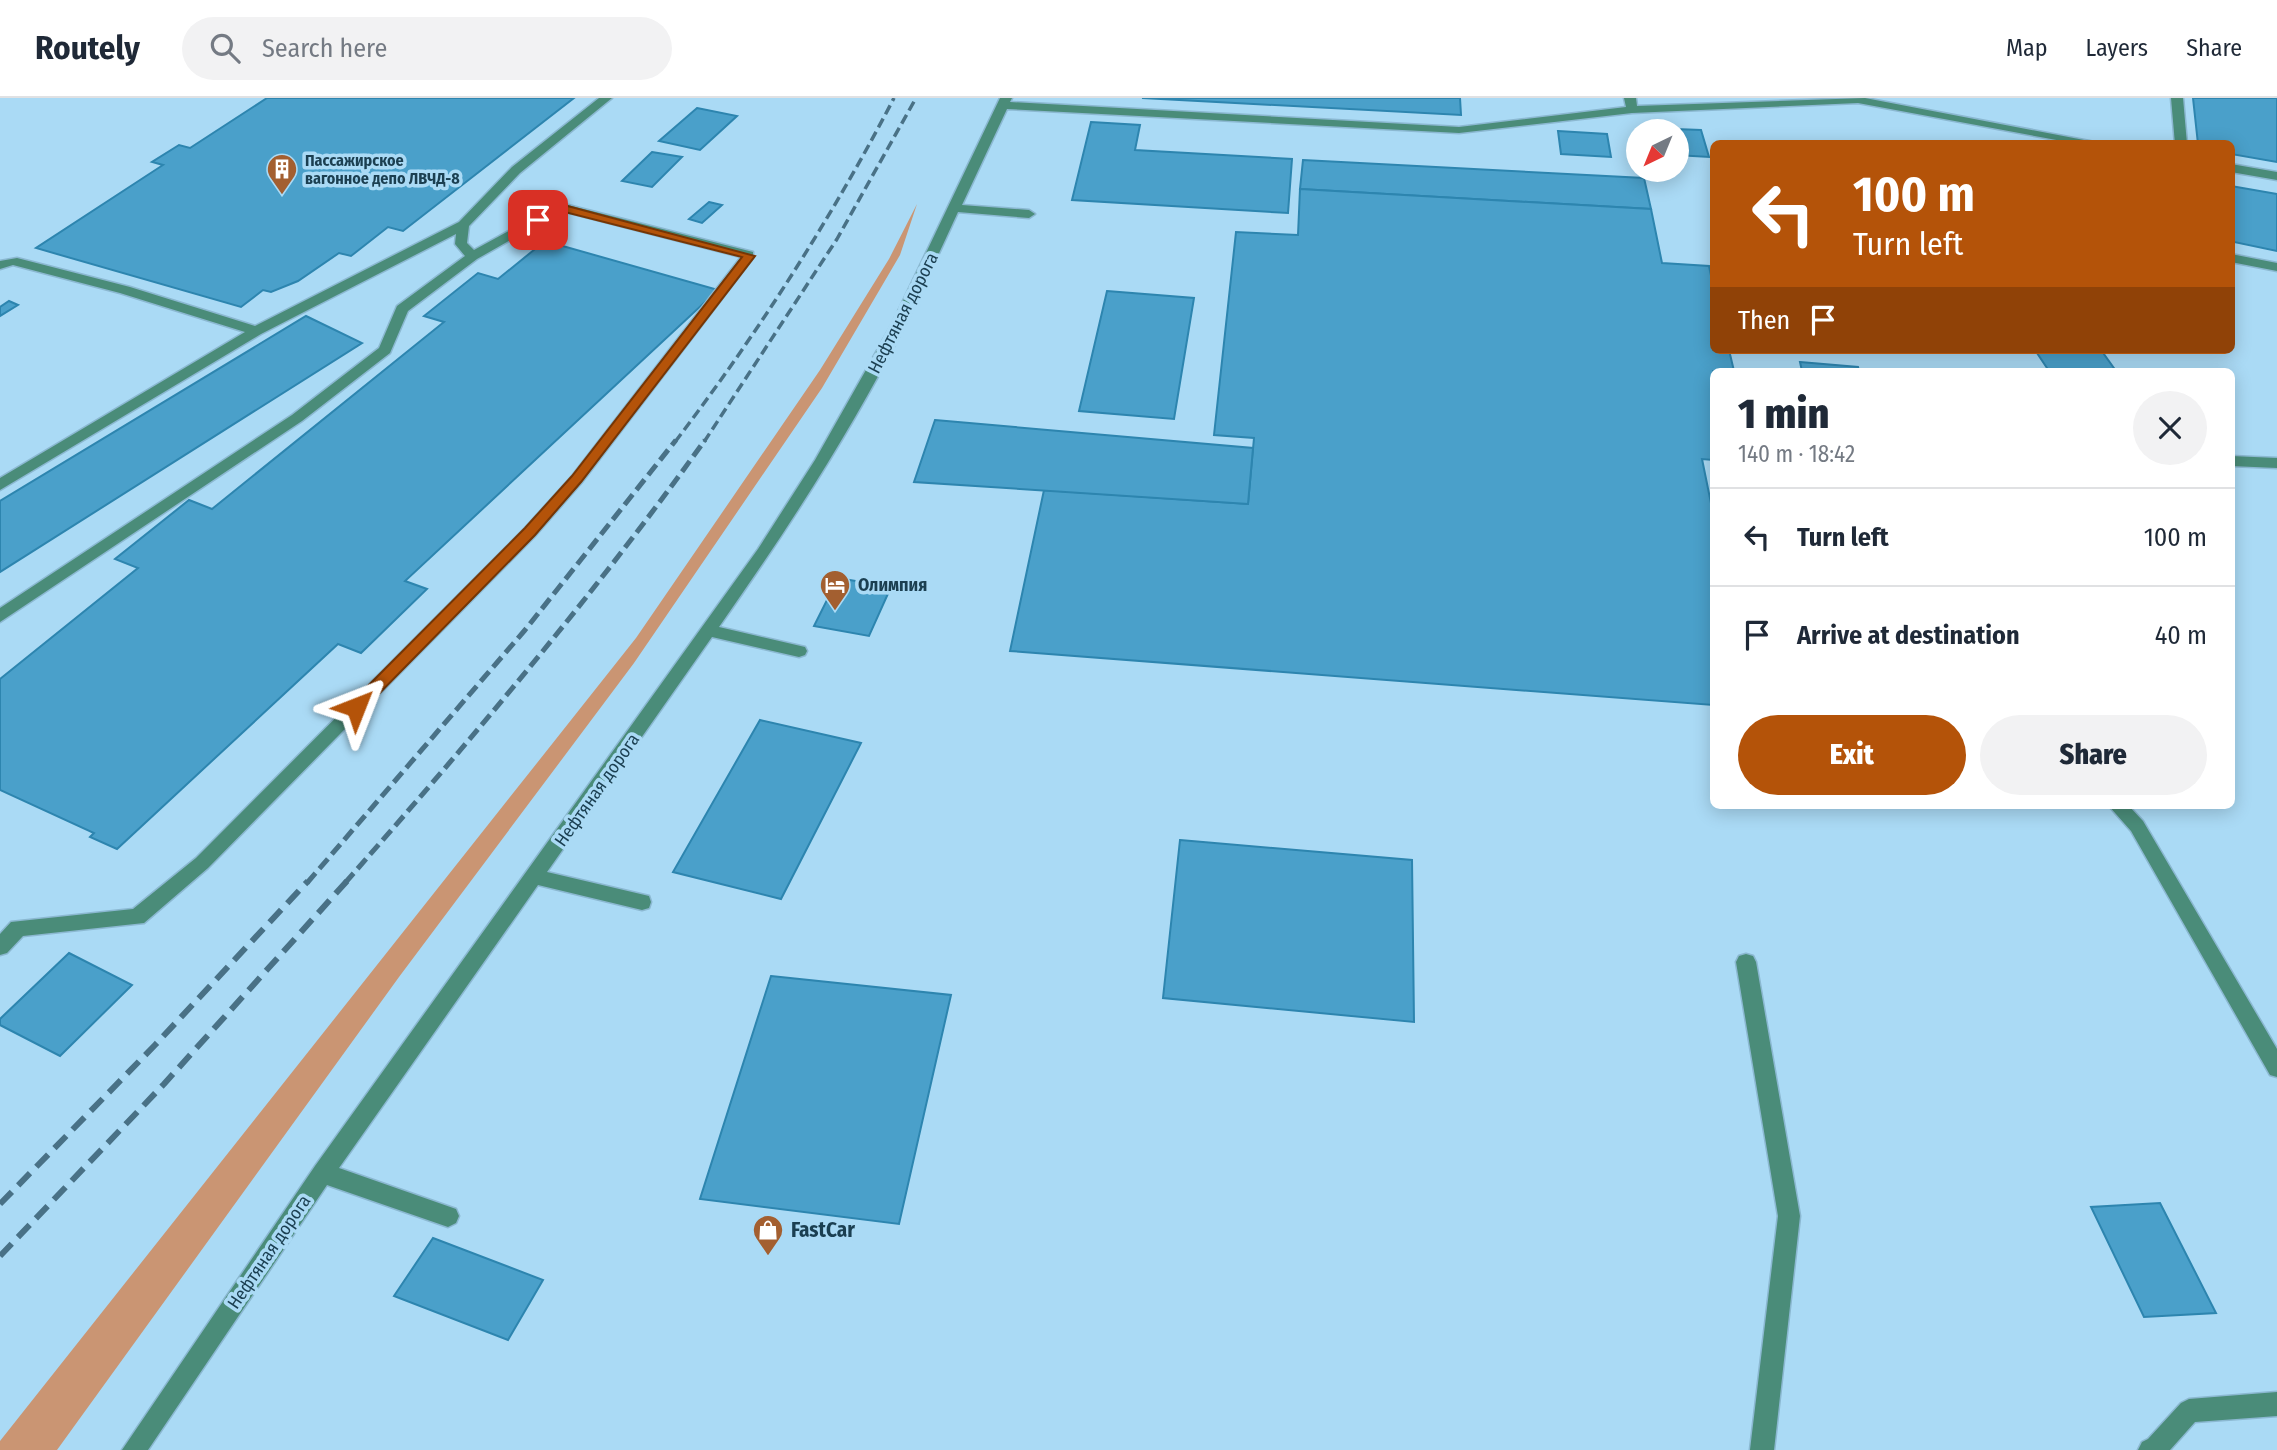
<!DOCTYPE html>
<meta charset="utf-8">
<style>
:root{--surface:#fff;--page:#f2f2f3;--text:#1f2937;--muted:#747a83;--line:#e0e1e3;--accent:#b45309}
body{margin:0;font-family:"Fira Sans Condensed",sans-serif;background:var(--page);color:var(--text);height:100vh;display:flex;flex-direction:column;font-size:26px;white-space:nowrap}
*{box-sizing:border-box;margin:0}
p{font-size:23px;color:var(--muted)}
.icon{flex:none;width:38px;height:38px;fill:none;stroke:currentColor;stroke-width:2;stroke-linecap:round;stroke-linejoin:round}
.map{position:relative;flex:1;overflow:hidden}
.drawer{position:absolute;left:1710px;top:270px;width:525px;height:441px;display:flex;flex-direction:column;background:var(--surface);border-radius:10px;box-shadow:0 4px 18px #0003}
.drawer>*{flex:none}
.guide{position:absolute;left:1710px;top:42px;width:525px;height:214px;border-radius:10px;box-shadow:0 4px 18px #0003;background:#b45309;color:#fff;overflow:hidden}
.needle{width:46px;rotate:223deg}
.fabs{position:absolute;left:1626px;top:21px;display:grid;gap:14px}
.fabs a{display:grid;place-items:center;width:63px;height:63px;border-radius:50%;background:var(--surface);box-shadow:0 4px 18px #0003;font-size:35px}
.pin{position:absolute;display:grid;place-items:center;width:60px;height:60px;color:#fff;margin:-30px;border-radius:14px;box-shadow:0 4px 10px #0006}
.me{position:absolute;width:77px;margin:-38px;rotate:45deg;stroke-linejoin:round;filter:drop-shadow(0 0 5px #0008)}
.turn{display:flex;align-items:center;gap:24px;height:147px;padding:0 28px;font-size:32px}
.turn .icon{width:91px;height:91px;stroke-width:2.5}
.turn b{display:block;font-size:49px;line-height:60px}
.then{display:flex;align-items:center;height:66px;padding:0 28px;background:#0003;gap:14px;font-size:26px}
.round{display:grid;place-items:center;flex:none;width:74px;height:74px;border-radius:37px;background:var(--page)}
.headline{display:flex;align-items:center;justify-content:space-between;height:119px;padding:0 28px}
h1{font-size:42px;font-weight:800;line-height:52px}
.primary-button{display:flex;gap:14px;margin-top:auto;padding:14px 28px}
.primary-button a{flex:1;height:80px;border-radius:42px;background:var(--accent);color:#fff;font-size:28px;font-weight:800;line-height:80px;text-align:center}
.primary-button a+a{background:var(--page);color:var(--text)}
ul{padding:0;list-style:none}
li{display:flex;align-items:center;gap:21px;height:98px;padding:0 28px;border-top:2px solid var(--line)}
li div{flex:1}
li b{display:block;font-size:26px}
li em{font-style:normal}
header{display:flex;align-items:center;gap:42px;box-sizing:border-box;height:98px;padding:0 35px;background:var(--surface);border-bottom:2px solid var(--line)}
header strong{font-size:33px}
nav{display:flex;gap:38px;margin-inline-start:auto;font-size:24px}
.search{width:490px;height:63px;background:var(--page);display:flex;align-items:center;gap:18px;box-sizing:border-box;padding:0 24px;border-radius:38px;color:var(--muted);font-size:26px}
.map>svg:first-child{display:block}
.green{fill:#ca9573}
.building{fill:#4aa0ca;stroke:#2d85af;stroke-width:2}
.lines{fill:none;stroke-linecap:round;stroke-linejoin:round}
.minor-casing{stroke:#8bb8d1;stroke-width:3}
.minor{fill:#4a8c79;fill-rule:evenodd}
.rail-far2{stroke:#497186;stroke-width:3.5;stroke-dasharray:10 5;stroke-linecap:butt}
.rail-far1{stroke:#497186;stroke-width:5;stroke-dasharray:13 6;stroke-linecap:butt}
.rail{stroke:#497186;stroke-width:6;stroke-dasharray:17 9;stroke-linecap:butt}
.route{fill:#b45309;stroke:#753606;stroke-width:2}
.labels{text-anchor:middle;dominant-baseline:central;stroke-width:7;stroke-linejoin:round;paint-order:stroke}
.far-poi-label{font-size:16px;font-weight:bold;fill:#1b3f51;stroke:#aadaf5;text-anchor:start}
.street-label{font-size:18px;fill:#1b3f51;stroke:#aadaf5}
.poi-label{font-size:18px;font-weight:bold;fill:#1b3f51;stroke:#aadaf5;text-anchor:start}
.near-poi-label{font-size:21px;font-weight:bold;fill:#1b3f51;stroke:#aadaf5;text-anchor:start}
</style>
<header>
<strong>Routely</strong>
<div class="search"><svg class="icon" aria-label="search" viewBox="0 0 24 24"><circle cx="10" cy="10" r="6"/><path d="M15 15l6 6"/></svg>Search here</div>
<nav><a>Map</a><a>Layers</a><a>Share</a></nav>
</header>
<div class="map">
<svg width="2277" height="1352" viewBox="0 0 2277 1352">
<rect width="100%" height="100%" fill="#aadaf5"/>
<path class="green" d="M 917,106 L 900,157 L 822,290 L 634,565 L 399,879 L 57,1352 L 0,1352 L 0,1343 L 636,540 L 820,272 L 889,161 Z"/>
<g class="building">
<path d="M 267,0 L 574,0 L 403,133 L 388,129 L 351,158 L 339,155 L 298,183 L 271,194 L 263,192 L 241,209 L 36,150 L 163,67 L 152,64 L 179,47 L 190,50 Z"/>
<path d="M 1142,0 L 1460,0 L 1461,17 Z"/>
<path d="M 2193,0 L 2277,0 L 2277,64 L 2231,56 L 2231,46 L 2198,46 Z"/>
<path d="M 697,10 L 737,18 L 700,52 L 659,43 Z"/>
<path d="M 1091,24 L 1140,27 L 1135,52 L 1292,61 L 1288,115 L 1072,102 Z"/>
<path d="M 1648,30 L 1701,32 L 1709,59 L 1676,57 L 1676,33 L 1649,33 Z"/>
<path d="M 1558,33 L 1607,36 L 1611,59 L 1561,56 Z"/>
<path d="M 652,54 L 682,59 L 652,89 L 622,83 Z"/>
<path d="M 1303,62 L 1644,80 L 1651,111 L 1300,91 Z"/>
<path d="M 2231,88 L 2277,96 L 2277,153 L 2234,144 Z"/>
<path d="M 1300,91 L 1651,111 L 1662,165 L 1709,168 L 1713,187 L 1713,252 L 1729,252 L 1734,273 L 1713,273 L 1713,362 L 1702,361 L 1713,415 L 1713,607 L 1010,553 L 1044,392 L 1248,406 L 1254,340 L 1214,337 L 1236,134 L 1298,137 Z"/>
<path d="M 709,104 L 722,107 L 702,125 L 689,121 Z"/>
<path d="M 545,143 L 718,192 L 405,483 L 427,491 L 361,555 L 338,546 L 117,751 L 90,739 L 94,735 L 0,692 L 0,581 L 138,470 L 115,461 L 189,402 L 212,411 L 444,224 L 424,218 L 478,175 L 498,181 Z"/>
<path d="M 1107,193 L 1194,200 L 1174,321 L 1079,313 Z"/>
<path d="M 9,203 L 18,207 L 0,218 L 0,209 Z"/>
<path d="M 306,218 L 362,245 L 0,474 L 0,403 Z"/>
<path d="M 2035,252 L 2101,252 L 2116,273 L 2049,273 Z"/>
<path d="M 1800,264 L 1858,269 L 1859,273 L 1802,273 Z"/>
<path d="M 935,322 L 1253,350 L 1248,406 L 914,384 Z"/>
<path d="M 838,480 L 891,489 L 869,538 L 814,528 Z"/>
<path d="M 760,622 L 861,645 L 781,801 L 673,774 Z"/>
<path d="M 1180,742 L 1412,762 L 1414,924 L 1163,900 Z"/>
<path d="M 69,855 L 132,887 L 60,958 L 0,927 L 0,921 Z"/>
<path d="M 771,878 L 951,897 L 899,1126 L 700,1101 Z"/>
<path d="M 2160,1105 L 2216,1215 L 2144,1219 L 2091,1109 Z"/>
<path d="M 433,1140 L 543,1182 L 508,1242 L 394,1198 Z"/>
</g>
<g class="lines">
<g class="minor-casing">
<g id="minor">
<path d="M 599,0 L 612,0 L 520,75 L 469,128 L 467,145 L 474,152 L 560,105 L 753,154 L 753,160 L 582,384 L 535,438 L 208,770 L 144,825 L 23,838 L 7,855 L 0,857 L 0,836 L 11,824 L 133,811 L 196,760 L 525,430 L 572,378 L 741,159 L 562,113 L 477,161 L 408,213 L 390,255 L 302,323 L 0,524 L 0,510 L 292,317 L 379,250 L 397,208 L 465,158 L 455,146 L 456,136 L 261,236 L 0,392 L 0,380 L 245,234 L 120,195 L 13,167 L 0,171 L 0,163 L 17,160 L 130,189 L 255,228 L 459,124 L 512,69 Z"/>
<path d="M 1000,0 L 1012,0 L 1010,4 L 1459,29 L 1626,9 L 1624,0 L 1636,0 L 1637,8 L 1865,0 L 2105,46 L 2078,46 L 1858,5 L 1632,15 L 1459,35 L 1007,11 L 962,107 L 1029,112 L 1035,116 L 1029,120 L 958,114 C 941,151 924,188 906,225 C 853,331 787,432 719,529 L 805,549 L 807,553 L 805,557 L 799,559 L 712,539 L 547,774 L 649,798 L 651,804 L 649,810 L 642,812 L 538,787 L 339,1070 L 456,1111 L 459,1118 L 456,1125 L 448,1129 L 327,1087 L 148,1352 L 122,1352 L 315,1068 L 758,451 L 815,362 L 892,226 Z"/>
<path d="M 2171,0 L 2183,0 L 2187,46 L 2175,46 Z"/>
<path d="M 2231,66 L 2277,74 L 2277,82 L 2231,74 Z"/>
<path d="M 2231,156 L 2277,165 L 2277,173 L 2231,164 Z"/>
<path d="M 2231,358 L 2277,360 L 2277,370 L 2231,368 Z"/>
<path d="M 2108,707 L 2128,707 L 2143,723 L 2277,951 L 2277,979 L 2270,977 L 2131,733 Z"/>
<path d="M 1746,856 L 1753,858 L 1756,864 L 1800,1118 L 1774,1352 L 1750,1352 L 1778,1118 L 1736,864 L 1739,858 Z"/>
<path d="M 2277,1294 L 2277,1318 L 2195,1324 L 2170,1352 L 2138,1352 L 2142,1344 L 2148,1341 L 2181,1305 L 2189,1301 Z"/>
</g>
</g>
<use href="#minor" class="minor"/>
<g class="rail-far2">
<path d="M 675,344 C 758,235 831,121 894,0"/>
<path d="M 704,344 L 837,141 L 916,0"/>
</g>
<g class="rail-far1">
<path d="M 307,785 L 525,532 L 676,342"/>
<path d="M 345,785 C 471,642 594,497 705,342"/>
</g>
<g class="rail">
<path d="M 0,1106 L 155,947 L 308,783"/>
<path d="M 0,1158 L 164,986 L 347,783"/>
</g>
</g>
<path class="route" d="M 560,106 L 755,158 L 581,384 L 535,437 L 362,613 L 351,613 L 351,605 L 525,430 L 572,378 L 742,159 L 561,113 L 542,124 L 533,122 Z"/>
<defs>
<g id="building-pin" transform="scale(1.575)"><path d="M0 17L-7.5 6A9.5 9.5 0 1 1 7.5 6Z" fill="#a35f30" stroke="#aadaf5"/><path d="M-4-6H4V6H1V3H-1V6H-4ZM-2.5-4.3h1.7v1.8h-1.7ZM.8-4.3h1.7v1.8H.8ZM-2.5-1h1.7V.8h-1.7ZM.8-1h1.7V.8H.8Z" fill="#fff"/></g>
<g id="hotel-pin" transform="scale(1.575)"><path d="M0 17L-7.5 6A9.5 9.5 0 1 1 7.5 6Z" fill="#a35f30" stroke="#aadaf5"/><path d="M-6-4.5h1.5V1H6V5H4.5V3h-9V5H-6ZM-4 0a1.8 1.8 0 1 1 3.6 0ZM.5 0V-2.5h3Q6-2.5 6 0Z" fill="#fff"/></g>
<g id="shop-pin" transform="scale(1.575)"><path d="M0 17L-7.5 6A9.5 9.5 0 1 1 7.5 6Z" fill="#a35f30" stroke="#aadaf5"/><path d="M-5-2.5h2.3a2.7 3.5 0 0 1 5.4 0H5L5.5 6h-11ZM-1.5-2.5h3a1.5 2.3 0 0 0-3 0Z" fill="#fff"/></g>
</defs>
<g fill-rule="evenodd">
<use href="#building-pin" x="282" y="71"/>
<use href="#hotel-pin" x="835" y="487"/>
<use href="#shop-pin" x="768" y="1132"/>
</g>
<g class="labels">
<g class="far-poi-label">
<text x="305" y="62">Пассажирское<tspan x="305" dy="18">вагонное депо ЛВЧД-8</tspan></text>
</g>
<g class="street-label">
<text transform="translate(903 215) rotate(-63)">Нефтяная дорога</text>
<text transform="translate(597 692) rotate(-55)">Нефтяная дорога</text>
<text transform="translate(269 1154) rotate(-56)">Нефтяная дорога</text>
</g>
<g class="poi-label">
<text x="858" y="487">Олимпия</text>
</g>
<g class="near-poi-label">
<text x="791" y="1132">FastCar</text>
</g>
</g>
</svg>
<div class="fabs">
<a><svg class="needle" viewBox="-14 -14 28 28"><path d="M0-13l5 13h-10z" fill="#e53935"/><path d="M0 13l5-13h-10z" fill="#747a83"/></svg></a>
</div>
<div class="pin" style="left:538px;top:122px;background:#d93025"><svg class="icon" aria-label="arrive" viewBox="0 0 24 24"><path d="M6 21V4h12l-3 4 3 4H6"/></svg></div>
<svg class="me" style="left:356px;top:609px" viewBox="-20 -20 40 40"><path d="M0-17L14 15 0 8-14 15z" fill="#b45309" stroke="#fff" stroke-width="4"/></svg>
<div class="guide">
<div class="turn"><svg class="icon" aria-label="left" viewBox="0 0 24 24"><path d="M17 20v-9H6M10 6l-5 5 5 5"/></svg><div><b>100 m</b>Turn left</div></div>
<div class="then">Then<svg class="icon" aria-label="arrive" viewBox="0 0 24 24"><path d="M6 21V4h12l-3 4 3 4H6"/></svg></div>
</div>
<section class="drawer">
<div class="headline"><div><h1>1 min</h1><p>140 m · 18:42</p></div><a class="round"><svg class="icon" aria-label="close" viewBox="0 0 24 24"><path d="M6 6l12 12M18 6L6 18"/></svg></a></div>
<ul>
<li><svg class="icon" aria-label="left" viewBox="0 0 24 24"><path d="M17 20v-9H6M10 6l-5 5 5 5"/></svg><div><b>Turn left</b></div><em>100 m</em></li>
<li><svg class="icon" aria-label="arrive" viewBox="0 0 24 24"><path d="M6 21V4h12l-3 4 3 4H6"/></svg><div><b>Arrive at destination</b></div><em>40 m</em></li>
</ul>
<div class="primary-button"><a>Exit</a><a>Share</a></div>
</section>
</div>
